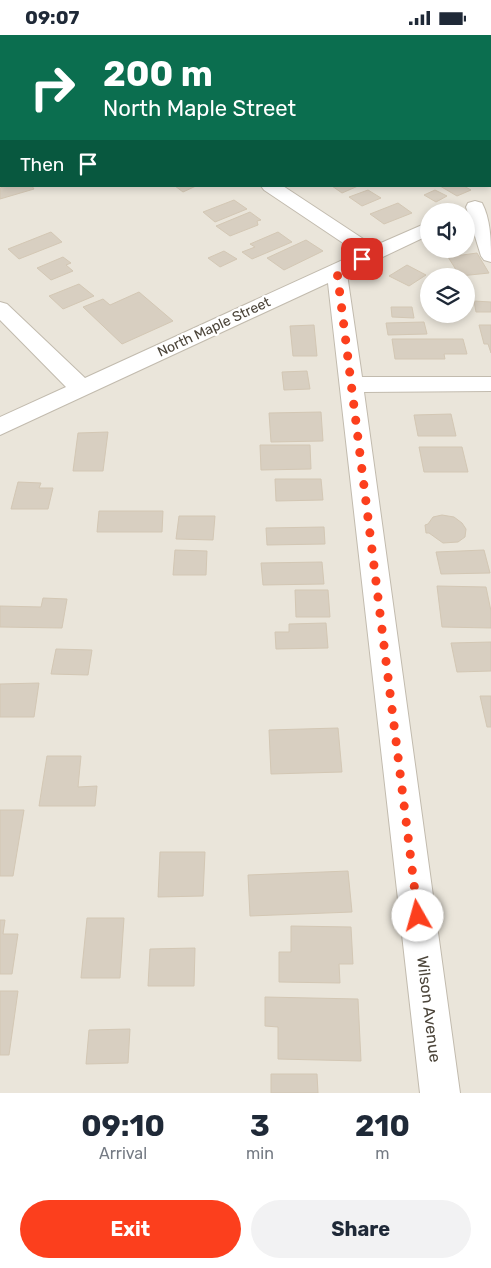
<!DOCTYPE html>
<style>
:root{--surface:#fff;--page:#f2f2f3;--text:#1f2937;--muted:#747a83;--accent:#fc3f1d}
body{margin:0;font-family:Rubik,sans-serif;background:var(--page);color:var(--text);height:100vh;display:flex;flex-direction:column;font-size:19px;white-space:nowrap}
*{box-sizing:border-box;margin:0}
p{font-size:16px;color:var(--muted)}
.icon{flex:none;width:28px;height:28px;fill:none;stroke:currentColor;stroke-width:2;stroke-linecap:round;stroke-linejoin:round}
.map{position:relative;height:1058px;overflow:hidden}
.details{display:flex;flex-direction:column;background:var(--surface);flex:1}
.details>*{flex:none}
.top-card{position:absolute;left:0px;top:0px;width:491px;height:152px;box-shadow:0 2px 8px #0003;background:#0b6e4f;color:#fff;overflow:hidden}
.fabs{position:absolute;left:420px;top:168px;display:grid;gap:10px}
.fabs a{display:grid;place-items:center;width:55px;height:55px;border-radius:50%;background:var(--surface);box-shadow:0 2px 8px #0003;font-size:25px}
.pin{position:absolute;display:grid;place-items:center;width:42px;height:42px;color:#fff;margin:-21px;border-radius:10px;box-shadow:0 2px 8px #0006}
.me{position:absolute;width:55px;margin:-28px;rotate:353deg;stroke-linejoin:round;filter:drop-shadow(0 0 4px #0008)}
.turn{display:flex;align-items:center;gap:18px;height:105px;padding:0 20px;font-size:22px}
.turn .icon{width:65px;height:65px;stroke-width:2.5}
.turn b{display:block;font-size:35px;line-height:42px}
.then{display:flex;align-items:center;height:48px;padding:0 20px;background:#0003;gap:10px;font-size:19px}
.eta{display:flex;justify-content:space-evenly;align-items:center;height:85px;text-align:center}
.eta b{font-size:30px;font-weight:700;line-height:35px}
.primary-button{display:flex;gap:10px;margin-top:auto;padding:10px 20px}
.primary-button a{flex:1;height:58px;border-radius:30px;background:var(--accent);color:#fff;font-size:20px;font-weight:700;line-height:58px;text-align:center}
.primary-button a+a{background:var(--page);color:var(--text)}
.status{display:flex;justify-content:space-between;align-items:center;height:35px;padding:0 25px;background:var(--surface);direction:ltr}
.status svg{height:14px;fill:currentColor}
.map>svg:first-child{display:block}
.residential{fill:#eae5da;fill-rule:evenodd}
.building{fill:#d8cfc1;stroke:#d3c7b4}
.lines{fill:none;stroke-linecap:round;stroke-linejoin:round}
.minor-casing{stroke:#c2bbae;stroke-width:2}
.minor{fill:#fff;fill-rule:evenodd}
.route{stroke:#fc3f1d;stroke-width:9;stroke-dasharray:0 16.2}
.labels{text-anchor:middle;dominant-baseline:central;stroke-width:4.5;stroke-linejoin:round;paint-order:stroke}
.far-street-label{font-size:14px;fill:#4b4439;stroke:#fff}
.street-label{font-size:16px;fill:#4b4439;stroke:#fff}
</style>
<div class="status"><b>09:07</b><svg viewBox="0 0 49 12"><path d="M0 12V9h3v3zM5 12V6h3v6zM10 12V3h3v9zM15 12V0h3v12zM26 1h20v11H26zM47 4h2v5h-2z"/></svg></div>
<div class="map">
<svg width="491" height="1058" viewBox="0 0 491 1058">
<rect width="100%" height="100%" fill="#f6f3ec"/>
<path class="residential" d="M 0,0 L 283,1 L 1,1 L 1,151 L 490,151 L 491,106 L 491,1058 L 0,1058 ZM 429,176 L 466,176 L 466,214 L 429,214 ZM 429,241 L 466,241 L 466,279 L 429,279 Z"/>
<g class="building">
<path d="M 369,0 L 491,0 L 491,25 L 490,1 Z"/>
<path d="M 5,151 L 32,151 L 34,154 L 0,164 L 0,153 Z"/>
<path d="M 175,151 L 196,151 L 183,157 Z"/>
<path d="M 332,151 L 358,151 L 342,158 Z"/>
<path d="M 440,151 L 464,151 L 471,155 L 457,161 Z"/>
<path d="M 368,155 L 381,163 L 362,171 L 349,162 Z"/>
<path d="M 435,155 L 447,161 L 436,167 L 424,160 Z"/>
<path d="M 234,165 L 247,174 L 215,187 L 203,177 Z"/>
<path d="M 398,168 L 412,178 L 384,189 L 370,179 Z"/>
<path d="M 250,177 L 261,185 L 257,186 L 258,190 L 230,201 L 216,191 Z"/>
<path d="M 51,197 L 62,207 L 19,224 L 8,214 Z"/>
<path d="M 278,197 L 292,207 L 252,224 L 242,217 L 255,212 L 250,209 Z"/>
<path d="M 306,205 L 323,216 L 284,235 L 267,223 Z"/>
<path d="M 224,216 L 237,224 L 220,232 L 208,223 Z"/>
<path d="M 477,218 L 489,238 L 460,241 L 448,222 Z"/>
<path d="M 63,222 L 71,228 L 66,230 L 73,236 L 51,245 L 37,233 Z"/>
<path d="M 407,230 L 426,240 L 409,251 L 389,241 Z"/>
<path d="M 79,249 L 94,261 L 63,274 L 49,261 Z"/>
<path d="M 139,257 L 173,286 L 122,309 L 83,272 L 103,264 L 110,270 Z"/>
<path d="M 474,266 L 491,267 L 491,277 L 476,277 Z"/>
<path d="M 391,272 L 412,272 L 414,283 L 392,282 Z"/>
<path d="M 424,287 L 427,299 L 388,300 L 386,288 Z"/>
<path d="M 314,290 L 317,321 L 293,321 L 290,291 Z"/>
<path d="M 479,290 L 491,290 L 491,318 L 488,309 L 484,309 Z"/>
<path d="M 392,304 L 463,304 L 467,319 L 444,319 L 445,324 L 395,324 Z"/>
<path d="M 307,336 L 310,354 L 284,355 L 282,337 Z"/>
<path d="M 321,377 L 323,406 L 271,407 L 269,378 Z"/>
<path d="M 451,379 L 456,401 L 418,401 L 414,380 Z"/>
<path d="M 108,397 L 103,436 L 73,436 L 78,398 Z"/>
<path d="M 260,410 L 310,410 L 311,434 L 261,435 Z"/>
<path d="M 419,412 L 462,412 L 468,437 L 424,437 Z"/>
<path d="M 275,444 L 321,444 L 323,465 L 276,466 Z"/>
<path d="M 18,447 L 41,448 L 39,453 L 53,453 L 48,474 L 11,474 Z"/>
<path d="M 99,476 L 163,476 L 162,497 L 97,497 Z"/>
<path d="M 442,480 L 454,482 L 462,488 L 466,494 L 465,502 L 458,507 L 443,508 L 429,498 L 426,498 L 425,490 L 428,489 L 433,482 Z"/>
<path d="M 179,481 L 215,481 L 213,505 L 176,504 Z"/>
<path d="M 324,492 L 325,509 L 267,510 L 266,493 Z"/>
<path d="M 175,515 L 207,516 L 206,540 L 173,540 Z"/>
<path d="M 484,515 L 490,538 L 441,539 L 436,517 Z"/>
<path d="M 322,527 L 324,549 L 263,550 L 261,528 Z"/>
<path d="M 437,551 L 486,552 L 491,576 L 491,593 L 442,592 Z"/>
<path d="M 295,555 L 328,555 L 330,582 L 296,582 Z"/>
<path d="M 43,563 L 67,564 L 62,593 L 0,592 L 0,571 L 41,572 Z"/>
<path d="M 326,588 L 328,613 L 276,614 L 275,597 L 289,597 L 289,589 Z"/>
<path d="M 491,607 L 491,636 L 457,637 L 451,608 Z"/>
<path d="M 56,614 L 92,615 L 88,640 L 51,639 Z"/>
<path d="M 39,648 L 34,682 L 0,682 L 0,649 Z"/>
<path d="M 480,661 L 491,661 L 491,692 L 487,692 Z"/>
<path d="M 338,693 L 342,737 L 271,739 L 269,695 Z"/>
<path d="M 47,721 L 81,721 L 78,752 L 97,751 L 95,771 L 39,771 Z"/>
<path d="M 0,775 L 24,775 L 13,841 L 0,841 Z"/>
<path d="M 160,817 L 205,817 L 203,861 L 158,862 Z"/>
<path d="M 348,836 L 352,877 L 250,881 L 248,840 Z"/>
<path d="M 87,883 L 124,883 L 120,943 L 81,943 Z"/>
<path d="M 0,885 L 5,885 L 3,899 L 18,899 L 12,939 L 0,939 Z"/>
<path d="M 291,891 L 351,892 L 353,929 L 339,929 L 340,948 L 279,947 L 279,917 L 291,917 Z"/>
<path d="M 195,913 L 194,951 L 148,951 L 150,914 Z"/>
<path d="M 0,956 L 18,956 L 9,1020 L 0,1020 Z"/>
<path d="M 265,962 L 358,964 L 361,1026 L 278,1024 L 278,992 L 265,991 Z"/>
<path d="M 130,994 L 128,1028 L 86,1029 L 89,995 Z"/>
<path d="M 271,1039 L 317,1039 L 318,1058 L 271,1058 Z"/>
</g>
<g class="lines">
<g class="minor-casing">
<g id="minor">
<path d="M 33,0 L 48,0 L 49,1 L 34,1 Z"/>
<path d="M 299,0 L 315,0 L 316,1 L 300,1 Z"/>
<rect x="0" y="60" width="1" height="10"/>
<rect x="490" y="86" width="1" height="10"/>
<path d="M 261,151 L 283,151 L 374,211 L 429,187 L 429,200 L 347,239 L 362,342 L 491,342 L 491,356 L 364,357 L 460,1058 L 420,1058 L 328,248 L 0,400 L 0,382 L 66,352 L 0,285 L 0,267 L 7,269 L 85,343 L 358,218 L 264,155 Z"/>
<path d="M 475,166 L 482,168 C 491,185 491,207 491,227 L 484,225 L 481,221 L 466,172 L 468,168 Z"/>
</g>
</g>
<use href="#minor" class="minor"/>
</g>
<g class="lines">
<path class="route" d="M 362,224 L 337,236 L 418,881"/>
</g>
<g class="labels">
<g class="far-street-label">
<text transform="translate(214 292) rotate(-25)">North Maple Street</text>
</g>
<g class="street-label">
<text transform="translate(429 974) rotate(83)">Wilson Avenue</text>
</g>
</g>
</svg>
<div class="fabs">
<a><svg class="icon" aria-label="sound" viewBox="0 0 24 24"><path d="M4 9h4l5-4v14l-5-4H4zM17 9q2 3 0 6"/></svg></a>
<a><svg class="icon" aria-label="layers" viewBox="0 0 24 24"><path d="M12 4l9 5-9 5-9-5zM3 14l9 5 9-5"/></svg></a>
</div>
<div class="pin" style="left:362px;top:224px;background:#d93025"><svg class="icon" aria-label="arrive" viewBox="0 0 24 24"><path d="M6 21V4h12l-3 4 3 4H6"/></svg></div>
<svg class="me" style="left:418px;top:881px" viewBox="-20 -20 40 40"><circle r="19" fill="#fff"/><path d="M0-13L10 11 0 6-10 11z" fill="#fc3f1d"/></svg>
<div class="top-card">
<div class="turn"><svg class="icon" aria-label="right" viewBox="0 0 24 24"><path d="M7 20v-9h11M14 6l5 5-5 5"/></svg><div><b>200 m</b>North Maple Street</div></div>
<div class="then">Then<svg class="icon" aria-label="arrive" viewBox="0 0 24 24"><path d="M6 21V4h12l-3 4 3 4H6"/></svg></div>
</div>
</div>
<section class="details">
<div class="eta">
<div><b>09:10</b><p>Arrival</p></div>
<div><b>3</b><p>min</p></div>
<div><b>210</b><p>m</p></div>
</div>
<div class="primary-button"><a>Exit</a><a>Share</a></div>
</section>
